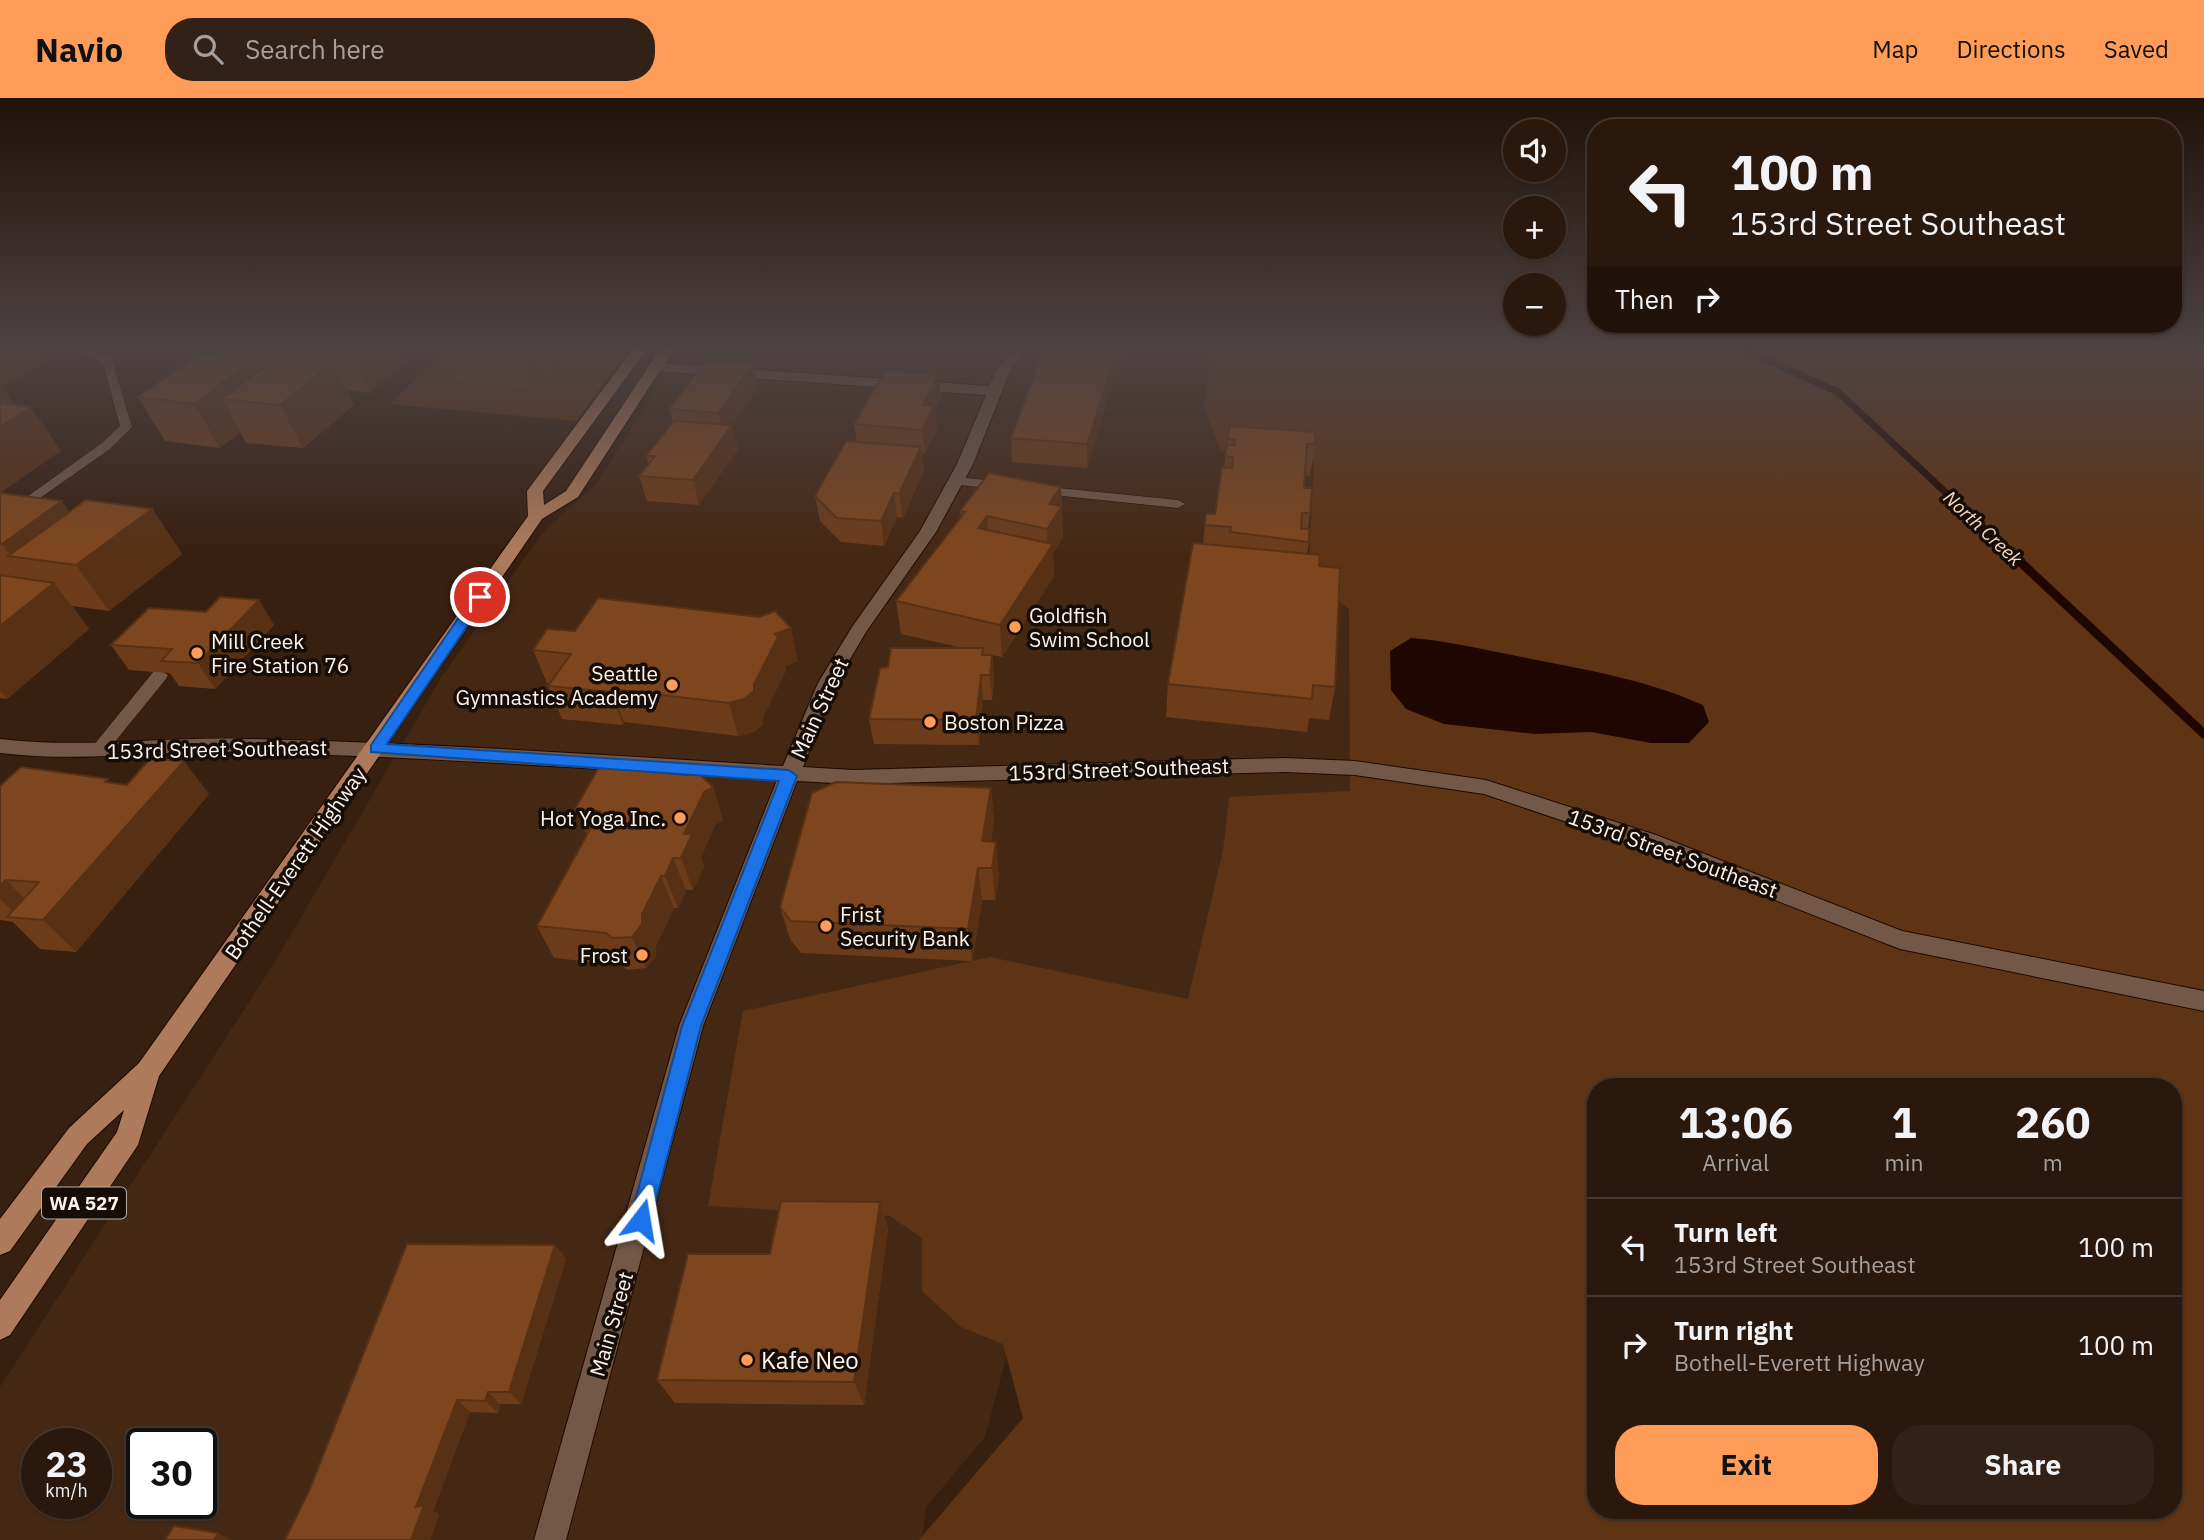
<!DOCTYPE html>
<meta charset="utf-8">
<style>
:root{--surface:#2a180d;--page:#322116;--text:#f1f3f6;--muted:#a5a09d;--line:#46372e;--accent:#fe9c58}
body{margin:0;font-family:"IBM Plex Sans",sans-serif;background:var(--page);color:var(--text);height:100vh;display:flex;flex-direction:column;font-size:26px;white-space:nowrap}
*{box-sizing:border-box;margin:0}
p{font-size:23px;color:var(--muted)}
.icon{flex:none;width:38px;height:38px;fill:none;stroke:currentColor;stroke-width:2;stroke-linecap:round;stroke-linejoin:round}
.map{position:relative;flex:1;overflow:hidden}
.drawer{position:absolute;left:1587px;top:980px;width:595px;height:441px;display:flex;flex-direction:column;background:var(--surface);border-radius:28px;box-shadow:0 2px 5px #0004,0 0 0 2px var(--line)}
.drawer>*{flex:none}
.top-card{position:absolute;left:1587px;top:21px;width:595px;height:214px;border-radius:28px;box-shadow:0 2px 5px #0004,0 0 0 2px var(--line);background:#2a180d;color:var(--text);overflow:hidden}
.controls{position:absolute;left:1503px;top:21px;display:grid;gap:14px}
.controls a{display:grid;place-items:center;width:63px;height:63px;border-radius:50%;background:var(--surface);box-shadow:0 2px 5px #0004,0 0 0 2px var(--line);font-size:35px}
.speed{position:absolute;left:21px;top:1330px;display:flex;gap:14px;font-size:35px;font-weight:700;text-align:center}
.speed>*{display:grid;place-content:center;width:91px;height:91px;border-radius:50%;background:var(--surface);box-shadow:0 2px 5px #0004,0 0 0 2px var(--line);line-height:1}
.speed small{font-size:18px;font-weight:400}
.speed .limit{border:4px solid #111;border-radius:10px;background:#fff;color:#111}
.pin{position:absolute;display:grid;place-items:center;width:60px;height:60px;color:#fff;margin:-30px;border:4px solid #fff;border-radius:50%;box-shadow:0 2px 7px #0007}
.me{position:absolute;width:77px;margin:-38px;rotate:14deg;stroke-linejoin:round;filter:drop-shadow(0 0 5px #0008)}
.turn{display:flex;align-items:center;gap:24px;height:147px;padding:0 28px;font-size:32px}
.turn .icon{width:91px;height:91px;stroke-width:2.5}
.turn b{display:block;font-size:49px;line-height:60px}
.then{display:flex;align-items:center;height:66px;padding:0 28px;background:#0003;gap:14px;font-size:26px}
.eta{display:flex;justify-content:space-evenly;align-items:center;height:119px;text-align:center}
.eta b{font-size:42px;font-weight:700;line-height:49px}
.action{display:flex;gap:14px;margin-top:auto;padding:14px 28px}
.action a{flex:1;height:80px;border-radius:28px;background:var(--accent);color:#111;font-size:28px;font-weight:700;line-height:80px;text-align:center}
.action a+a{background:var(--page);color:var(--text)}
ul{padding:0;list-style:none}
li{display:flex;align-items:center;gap:21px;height:98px;padding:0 28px;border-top:2px solid var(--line)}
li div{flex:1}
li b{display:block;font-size:26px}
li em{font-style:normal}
header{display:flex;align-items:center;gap:42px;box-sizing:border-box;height:98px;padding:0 35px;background:var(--accent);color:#111}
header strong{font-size:33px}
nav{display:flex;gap:38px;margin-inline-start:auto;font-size:24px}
.search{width:490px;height:63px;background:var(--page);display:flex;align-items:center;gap:18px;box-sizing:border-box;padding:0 24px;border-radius:28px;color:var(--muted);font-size:26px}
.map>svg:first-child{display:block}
.built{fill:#452814;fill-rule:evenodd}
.green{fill:#5f3415;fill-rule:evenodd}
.water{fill:#200600}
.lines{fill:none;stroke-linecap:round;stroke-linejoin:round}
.stream-far1{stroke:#200600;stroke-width:7}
.stream{stroke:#200600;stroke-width:9}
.lane-casing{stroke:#1e0900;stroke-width:1}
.street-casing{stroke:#1e0900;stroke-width:2}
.primary-casing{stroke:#1e0900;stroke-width:2}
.lane{fill:#735847;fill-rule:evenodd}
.street{fill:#735847;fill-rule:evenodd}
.primary{fill:#ad7b5b;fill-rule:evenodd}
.wall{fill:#6c3c1a}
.shaded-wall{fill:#583115}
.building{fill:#7e461e;stroke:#583115;stroke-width:2}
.route{fill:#1a73e8;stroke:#114b97;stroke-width:2}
.poi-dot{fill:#fe9c58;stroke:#170d07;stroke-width:2.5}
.labels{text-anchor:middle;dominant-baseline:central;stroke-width:7;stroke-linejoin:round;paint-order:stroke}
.far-water-label{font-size:19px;font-style:italic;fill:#fad7c2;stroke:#170d07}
.shield{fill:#170d07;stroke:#b8aea8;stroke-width:2}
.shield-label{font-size:19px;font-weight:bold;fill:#fdf3ed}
.poi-label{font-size:21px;fill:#fdf3ed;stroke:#170d07;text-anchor:start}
.street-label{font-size:21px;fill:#fdf3ed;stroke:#170d07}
.near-poi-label{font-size:24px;fill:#fdf3ed;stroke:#170d07;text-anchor:start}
</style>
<header>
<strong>Navio</strong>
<div class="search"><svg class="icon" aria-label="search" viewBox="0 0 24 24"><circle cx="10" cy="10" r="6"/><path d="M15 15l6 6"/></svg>Search here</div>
<nav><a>Map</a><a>Directions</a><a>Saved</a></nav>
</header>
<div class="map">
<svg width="2204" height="1442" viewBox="0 0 2204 1442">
<rect width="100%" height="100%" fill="#382011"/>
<path class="built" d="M 681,251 L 1236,251 L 1362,379 L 1388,635 L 1022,1200 L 985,1339 L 926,1409 L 922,1442 L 0,1442 L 0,1289 L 273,867 L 441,580 L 543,434 L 597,385 ZM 37,1346 L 96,1346 L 96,1405 L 37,1405 ZM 142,1346 L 201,1346 L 201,1405 L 142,1405 Z"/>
<g class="green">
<path d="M 448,251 L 629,251 L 576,323 L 390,306 Z"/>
<path d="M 1211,251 L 2204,251 L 2204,1442 L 919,1442 L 1023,1320 L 1003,1246 L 961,1229 L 922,1193 L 922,1140 L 890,1118 L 708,1108 L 743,913 L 990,859 L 1188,901 L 1223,753 L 1229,699 L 1350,693 L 1349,511 L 1308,480 L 1314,365 L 1220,353 L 1204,308 ZM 1596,989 L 2174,989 L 2174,1412 L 1596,1412 Z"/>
</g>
<path class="water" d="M 1411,540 C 1448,543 1481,551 1517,558 C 1581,571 1643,580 1703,607 L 1709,624 L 1689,645 L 1651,645 L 1591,634 L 1535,636 L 1444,626 L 1406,611 L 1391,592 L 1390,553 Z"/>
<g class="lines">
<path class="stream-far1" d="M 1743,251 L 1838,294 L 2016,460"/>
<path class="stream" d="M 2014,458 L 2204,636"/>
<g class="lane-casing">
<g id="lane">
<path d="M 64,251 L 97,253 L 112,262 L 132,329 L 110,351 L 0,428 L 0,418 L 102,345 L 120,328 L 103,265 L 93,259 Z"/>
<path d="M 957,379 L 1004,384 L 1011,388 L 1004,392 L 952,386 L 950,383 Z"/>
<path d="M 1039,388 L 1178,402 L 1185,406 L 1178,410 L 1034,395 L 1034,389 Z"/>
<path d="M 160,572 L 168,577 L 166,581 L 105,656 L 93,656 L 91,652 L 93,648 L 154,573 Z"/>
</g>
</g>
<g class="street-casing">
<path id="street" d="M 1013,251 L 1027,251 L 1011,271 L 973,366 L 936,434 L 866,534 L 836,585 L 803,669 L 853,672 L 1285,660 L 1355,663 L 1486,682 L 1656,737 L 1902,833 L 2204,893 L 2204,913 L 1900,851 L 1640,749 L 1484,696 L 1355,677 L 1285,674 L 853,686 L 797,683 L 703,928 L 566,1442 L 534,1442 L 679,928 L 777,682 C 601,671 425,659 248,654 C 165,652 83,665 0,655 L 0,641 C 83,651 165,638 249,641 C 427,645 605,657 783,668 L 818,585 L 852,529 L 920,433 L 957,366 L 986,297 L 656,273 L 649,269 L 656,265 L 989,288 L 997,270 Z"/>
</g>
<g class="primary-casing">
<path id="primary" d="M 633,251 L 647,251 L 543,393 L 544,407 L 566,393 L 660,251 L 674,251 L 578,399 L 542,421 L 159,978 L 138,1047 L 10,1237 L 0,1242 L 0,1202 L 117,1034 L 124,1012 L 87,1046 L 10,1153 L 0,1157 L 0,1121 L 69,1030 L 139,965 L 528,418 L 527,393 Z"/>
</g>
<use href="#lane" class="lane"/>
<use href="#street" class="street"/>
<use href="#primary" class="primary"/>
</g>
<g class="wall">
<path d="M 214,251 L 401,251 L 406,263 L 369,295 L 347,292 L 354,307 L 303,350 L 246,345 L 240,334 L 220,350 L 165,343 L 138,299 L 219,260 Z"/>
<path d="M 457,251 L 570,251 L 565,256 L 567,262 L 550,278 L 543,278 L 531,290 L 457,283 L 448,260 Z"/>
<path d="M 1044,251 L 1139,251 L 1116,263 L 1115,277 L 1087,370 L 1012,364 L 1011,340 Z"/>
<path d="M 753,266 L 758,289 L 732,327 L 738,351 L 699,407 L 647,403 L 639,378 L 649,367 L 646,358 L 673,325 L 669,311 Z"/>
<path d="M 939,277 L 941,300 L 935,313 L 937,332 L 925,355 L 922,355 L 924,372 L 903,420 L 897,419 L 884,448 L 841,444 L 820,423 L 815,398 L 857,344 L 854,326 Z"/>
<path d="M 1230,328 L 1315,346 L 1310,378 L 1305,377 L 1304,390 L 1310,415 L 1308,431 L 1309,444 L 1307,455 L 1319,468 L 1335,589 L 1329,622 L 1309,620 L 1307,634 L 1166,619 L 1168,586 L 1203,446 L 1205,427 L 1215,416 L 1224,369 Z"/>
<path d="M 1061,389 L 1063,440 L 1053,455 L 1054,478 L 1002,559 L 992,557 L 994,582 L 992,602 L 983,602 L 979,647 L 874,646 L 869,621 L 963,550 L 901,536 L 896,503 L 961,419 L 960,413 Z"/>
<path d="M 0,395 L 69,414 L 152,411 L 182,456 L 109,513 L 72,508 L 89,531 L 7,601 L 0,600 Z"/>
<path d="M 274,527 L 215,591 L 179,588 L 170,575 L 129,572 L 111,547 Z"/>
<path d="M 533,552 L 798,563 L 785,568 L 786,572 L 763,619 L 763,626 L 754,634 L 738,638 L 624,624 L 623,627 L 562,621 L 548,588 L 550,585 L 547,585 Z"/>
<path d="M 112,685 L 209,696 L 76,854 L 40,851 L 13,824 L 0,822 L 0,688 Z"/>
<path d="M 713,689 L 723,722 L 715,727 L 701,759 L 704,769 L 693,792 L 686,792 L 678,810 L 674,810 L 656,848 L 656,858 L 646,870 L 627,872 L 621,867 L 554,860 L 537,828 L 587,737 L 575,711 Z"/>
<path d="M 991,690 L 994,723 L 991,744 L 999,777 L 995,802 L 982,802 L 972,863 L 801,855 L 790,841 L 780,809 Z"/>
<path d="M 880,1104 L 888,1131 L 864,1307 L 675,1305 L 657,1282 L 770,1156 Z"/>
<path d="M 555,1147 L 566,1161 L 521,1306 L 500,1306 L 498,1315 L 470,1314 L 433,1413 L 439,1417 L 430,1442 L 285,1442 Z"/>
</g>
<g class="shaded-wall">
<path d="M 0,251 L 34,251 L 43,265 L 3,289 L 18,311 L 0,323 Z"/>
<path d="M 269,251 L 297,251 L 310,278 L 288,296 L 266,253 Z"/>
<path d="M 351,251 L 401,251 L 406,263 L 369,295 L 349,252 Z"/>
<path d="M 547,251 L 570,251 L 565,256 L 567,262 L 550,278 L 543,256 Z"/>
<path d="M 1111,251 L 1139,251 L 1116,263 L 1115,277 L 1087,370 L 1087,346 L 1111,265 Z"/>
<path d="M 535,255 L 543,278 L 531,290 L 523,267 Z"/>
<path d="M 252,263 L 275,306 L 222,301 L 240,334 L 220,350 L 194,306 Z"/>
<path d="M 333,264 L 354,307 L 303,350 L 280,307 Z"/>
<path d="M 753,266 L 758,289 L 724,338 L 718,315 Z"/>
<path d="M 939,277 L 941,300 L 935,313 L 937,332 L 925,355 L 922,332 L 923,307 Z"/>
<path d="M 31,309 L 61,353 L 0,395 L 0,329 Z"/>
<path d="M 732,327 L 738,351 L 699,407 L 693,382 Z"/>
<path d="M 921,349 L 924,372 L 903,420 L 899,396 Z"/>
<path d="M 1061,389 L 1063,440 L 1053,455 L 1054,478 L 1002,559 L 1000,527 L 1047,454 L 1047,431 L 1049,406 Z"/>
<path d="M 894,395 L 897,419 L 884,448 L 881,423 Z"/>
<path d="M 62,403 L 94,449 L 12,459 L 2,446 Z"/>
<path d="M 152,411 L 182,456 L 109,513 L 76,467 Z"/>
<path d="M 987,418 L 989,450 L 978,430 Z"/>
<path d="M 54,485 L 89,531 L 7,601 L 0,593 L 0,528 Z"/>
<path d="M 259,502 L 274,527 L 215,591 L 198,565 Z"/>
<path d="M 791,530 L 798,563 L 785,568 L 786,572 L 763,619 L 763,626 L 754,634 L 738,638 L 729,605 L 754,586 L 775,536 Z"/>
<path d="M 992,557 L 994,582 L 992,602 L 990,577 Z"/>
<path d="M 981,577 L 983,602 L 979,647 L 976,622 Z"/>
<path d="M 612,591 L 624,624 L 623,627 L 610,594 Z"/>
<path d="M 184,663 L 209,696 L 76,854 L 43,822 Z"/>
<path d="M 713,689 L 723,722 L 715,727 L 701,759 L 704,769 L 693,792 L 681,760 L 684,736 L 704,694 Z"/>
<path d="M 991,690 L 994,723 L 987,770 L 982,743 Z"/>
<path d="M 996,744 L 999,777 L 995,802 L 992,770 Z"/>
<path d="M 673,760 L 686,792 L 678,810 L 665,778 Z"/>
<path d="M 978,770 L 982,802 L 972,863 L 968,831 Z"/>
<path d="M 661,778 L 674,810 L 656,848 L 656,858 L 646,870 L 632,839 Z"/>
<path d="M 6,782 L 38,814 L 20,820 L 0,801 L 0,787 Z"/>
<path d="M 880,1104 L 888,1131 L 864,1307 L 854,1284 Z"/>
<path d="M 555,1147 L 566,1161 L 521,1306 L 509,1294 Z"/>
<path d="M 488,1294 L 500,1306 L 498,1315 L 485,1303 Z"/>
<path d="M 457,1302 L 470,1314 L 433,1413 L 439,1417 L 430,1442 L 411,1442 L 416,1409 Z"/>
<path d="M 218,1435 L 231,1442 L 214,1442 Z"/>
</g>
<g class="building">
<path d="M 249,251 L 269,251 L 266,253 Z"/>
<path d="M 457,251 L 547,251 L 543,256 L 535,255 L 523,267 L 448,260 Z"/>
<path d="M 1044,251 L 1069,251 L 1116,254 L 1087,346 L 1011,340 Z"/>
<path d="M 197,258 L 252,263 L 194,306 L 138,299 Z"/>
<path d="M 278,259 L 333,264 L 280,307 L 222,301 Z"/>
<path d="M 706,263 L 753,266 L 718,315 L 669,311 Z"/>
<path d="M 885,273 L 939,277 L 923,307 L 934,308 L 922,332 L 854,326 Z"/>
<path d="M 0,305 L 31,309 L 0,329 Z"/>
<path d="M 674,323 L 732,327 L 693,382 L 639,378 L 655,358 L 646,358 Z"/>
<path d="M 1230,328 L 1315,334 L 1315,346 L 1307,346 L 1304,390 L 1312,390 L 1310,415 L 1302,415 L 1301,431 L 1309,431 L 1309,444 L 1230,434 L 1231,429 L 1205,427 L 1206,416 L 1215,416 L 1222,369 L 1232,370 L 1233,359 L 1225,358 L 1227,347 L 1234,347 L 1235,342 L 1228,341 Z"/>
<path d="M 846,343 L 921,349 L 899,396 L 894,395 L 881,423 L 837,420 L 815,398 Z"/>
<path d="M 989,375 L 1061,389 L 1049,406 L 1062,408 L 1047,431 L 987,418 L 978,430 L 1053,446 L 1000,527 L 896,503 L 965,414 L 960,413 Z"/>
<path d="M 0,395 L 62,403 L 2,446 L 0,446 Z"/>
<path d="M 86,402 L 152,411 L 76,467 L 8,458 Z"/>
<path d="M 1193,445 L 1320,457 L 1319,468 L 1340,470 L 1335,589 L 1313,587 L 1312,601 L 1168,586 Z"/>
<path d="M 0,477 L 54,485 L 0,528 Z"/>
<path d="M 220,499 L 259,502 L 198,565 L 161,563 L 172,551 L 111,547 L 149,510 L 206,514 Z"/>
<path d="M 598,500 L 759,519 L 775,513 L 791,530 L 775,536 L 778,539 L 754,586 L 754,593 L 744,601 L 729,605 L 612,591 L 610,594 L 548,588 L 571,556 L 533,552 L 547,531 L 575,533 Z"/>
<path d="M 891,550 L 983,550 L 982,557 L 992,557 L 990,577 L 981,577 L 976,622 L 869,621 L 880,570 L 888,569 Z"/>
<path d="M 150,661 L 184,663 L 43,822 L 7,819 L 39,784 L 6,782 L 0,787 L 0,688 L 21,669 L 108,681 L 105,684 L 127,687 Z"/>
<path d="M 599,669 L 687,677 L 696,673 L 713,689 L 704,694 L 684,736 L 692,736 L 681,760 L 673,760 L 665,778 L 661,778 L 642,816 L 642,826 L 632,839 L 612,840 L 606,835 L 537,828 L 600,713 L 575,711 Z"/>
<path d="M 836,684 L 991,690 L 982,743 L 996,744 L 992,770 L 978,770 L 968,831 L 791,823 L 780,809 L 812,695 Z"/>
<path d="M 781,1103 L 880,1104 L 854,1284 L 657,1282 L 688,1156 L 770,1156 Z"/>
<path d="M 407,1146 L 555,1147 L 509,1294 L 488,1294 L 485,1303 L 457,1302 L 416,1409 L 424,1407 L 411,1442 L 285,1442 L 309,1393 Z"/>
<path d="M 174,1428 L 218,1435 L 214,1442 L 165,1442 Z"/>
</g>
<linearGradient id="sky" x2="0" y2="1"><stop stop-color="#1f1209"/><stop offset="0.55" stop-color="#4d4243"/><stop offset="1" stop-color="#4d4243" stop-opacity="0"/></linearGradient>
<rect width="2204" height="453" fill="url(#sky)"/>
<path class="route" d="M 480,495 L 487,499 L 387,646 L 789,672 L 797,678 L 701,928 L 651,1122 L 648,1129 L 641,1131 L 634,1129 L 630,1122 L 682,928 L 779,683 L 371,654 L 371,647 L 475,496 Z"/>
<g class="poi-dot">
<circle cx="1015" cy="529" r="7"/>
<circle cx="197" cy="555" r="7"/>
<circle cx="672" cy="587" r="7"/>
<circle cx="930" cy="624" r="7"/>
<circle cx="680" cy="720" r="7"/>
<circle cx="826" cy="828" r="7"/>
<circle cx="642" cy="857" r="7"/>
<circle cx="747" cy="1262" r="7"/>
</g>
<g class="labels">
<g class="far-water-label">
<text transform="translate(1983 430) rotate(43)">North Creek</text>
</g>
<rect class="shield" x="42" y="1089.5" width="84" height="31" rx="5"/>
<g class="shield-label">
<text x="84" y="1105">WA 527</text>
</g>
<g class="poi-label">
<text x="1029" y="517">Goldfish<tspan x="1029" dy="24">Swim School</tspan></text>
<text x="211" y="543">Mill Creek<tspan x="211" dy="24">Fire Station 76</tspan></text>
<text x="658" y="575" text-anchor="end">Seattle<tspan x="658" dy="24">Gymnastics Academy</tspan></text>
<text x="944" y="624">Boston Pizza</text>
<text x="666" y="720" text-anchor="end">Hot Yoga Inc.</text>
<text x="840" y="816">Frist<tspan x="840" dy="24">Security Bank</tspan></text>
<text x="628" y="857" text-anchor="end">Frost</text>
</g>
<g class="street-label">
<text transform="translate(819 610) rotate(-65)">Main Street</text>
<text transform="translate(217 651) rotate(-1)">153rd Street Southeast</text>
<text transform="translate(1119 671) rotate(-2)">153rd Street Southeast</text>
<text transform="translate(1673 755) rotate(20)">153rd Street Southeast</text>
<text transform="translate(295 765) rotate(-55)">Bothell-Everett Highway</text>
<text transform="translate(611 1226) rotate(-74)">Main Street</text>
</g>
<g class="near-poi-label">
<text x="761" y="1262">Kafe Neo</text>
</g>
</g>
</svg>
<div class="controls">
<a><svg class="icon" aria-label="sound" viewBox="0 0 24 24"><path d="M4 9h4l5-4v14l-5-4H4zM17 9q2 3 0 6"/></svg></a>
<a>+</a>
<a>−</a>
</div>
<div class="speed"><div>23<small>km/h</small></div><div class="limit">30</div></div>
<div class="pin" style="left:480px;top:499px;background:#d93025"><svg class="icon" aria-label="arrive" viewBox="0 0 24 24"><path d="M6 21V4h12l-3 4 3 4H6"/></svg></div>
<svg class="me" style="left:641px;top:1122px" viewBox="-20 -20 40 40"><path d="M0-17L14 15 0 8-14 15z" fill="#1a73e8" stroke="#fff" stroke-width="4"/></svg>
<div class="top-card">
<div class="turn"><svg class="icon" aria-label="left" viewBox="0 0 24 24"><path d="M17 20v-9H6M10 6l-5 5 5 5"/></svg><div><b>100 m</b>153rd Street Southeast</div></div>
<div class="then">Then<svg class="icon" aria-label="right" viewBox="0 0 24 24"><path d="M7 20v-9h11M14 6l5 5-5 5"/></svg></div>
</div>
<section class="drawer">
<div class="eta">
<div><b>13:06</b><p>Arrival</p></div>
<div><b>1</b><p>min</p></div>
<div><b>260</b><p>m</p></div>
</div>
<ul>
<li><svg class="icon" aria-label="left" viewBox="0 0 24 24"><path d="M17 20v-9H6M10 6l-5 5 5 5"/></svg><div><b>Turn left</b><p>153rd Street Southeast</p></div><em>100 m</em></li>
<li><svg class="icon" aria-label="right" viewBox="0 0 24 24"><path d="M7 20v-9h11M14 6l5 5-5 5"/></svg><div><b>Turn right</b><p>Bothell-Everett Highway</p></div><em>100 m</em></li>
</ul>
<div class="action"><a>Exit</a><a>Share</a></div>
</section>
</div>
